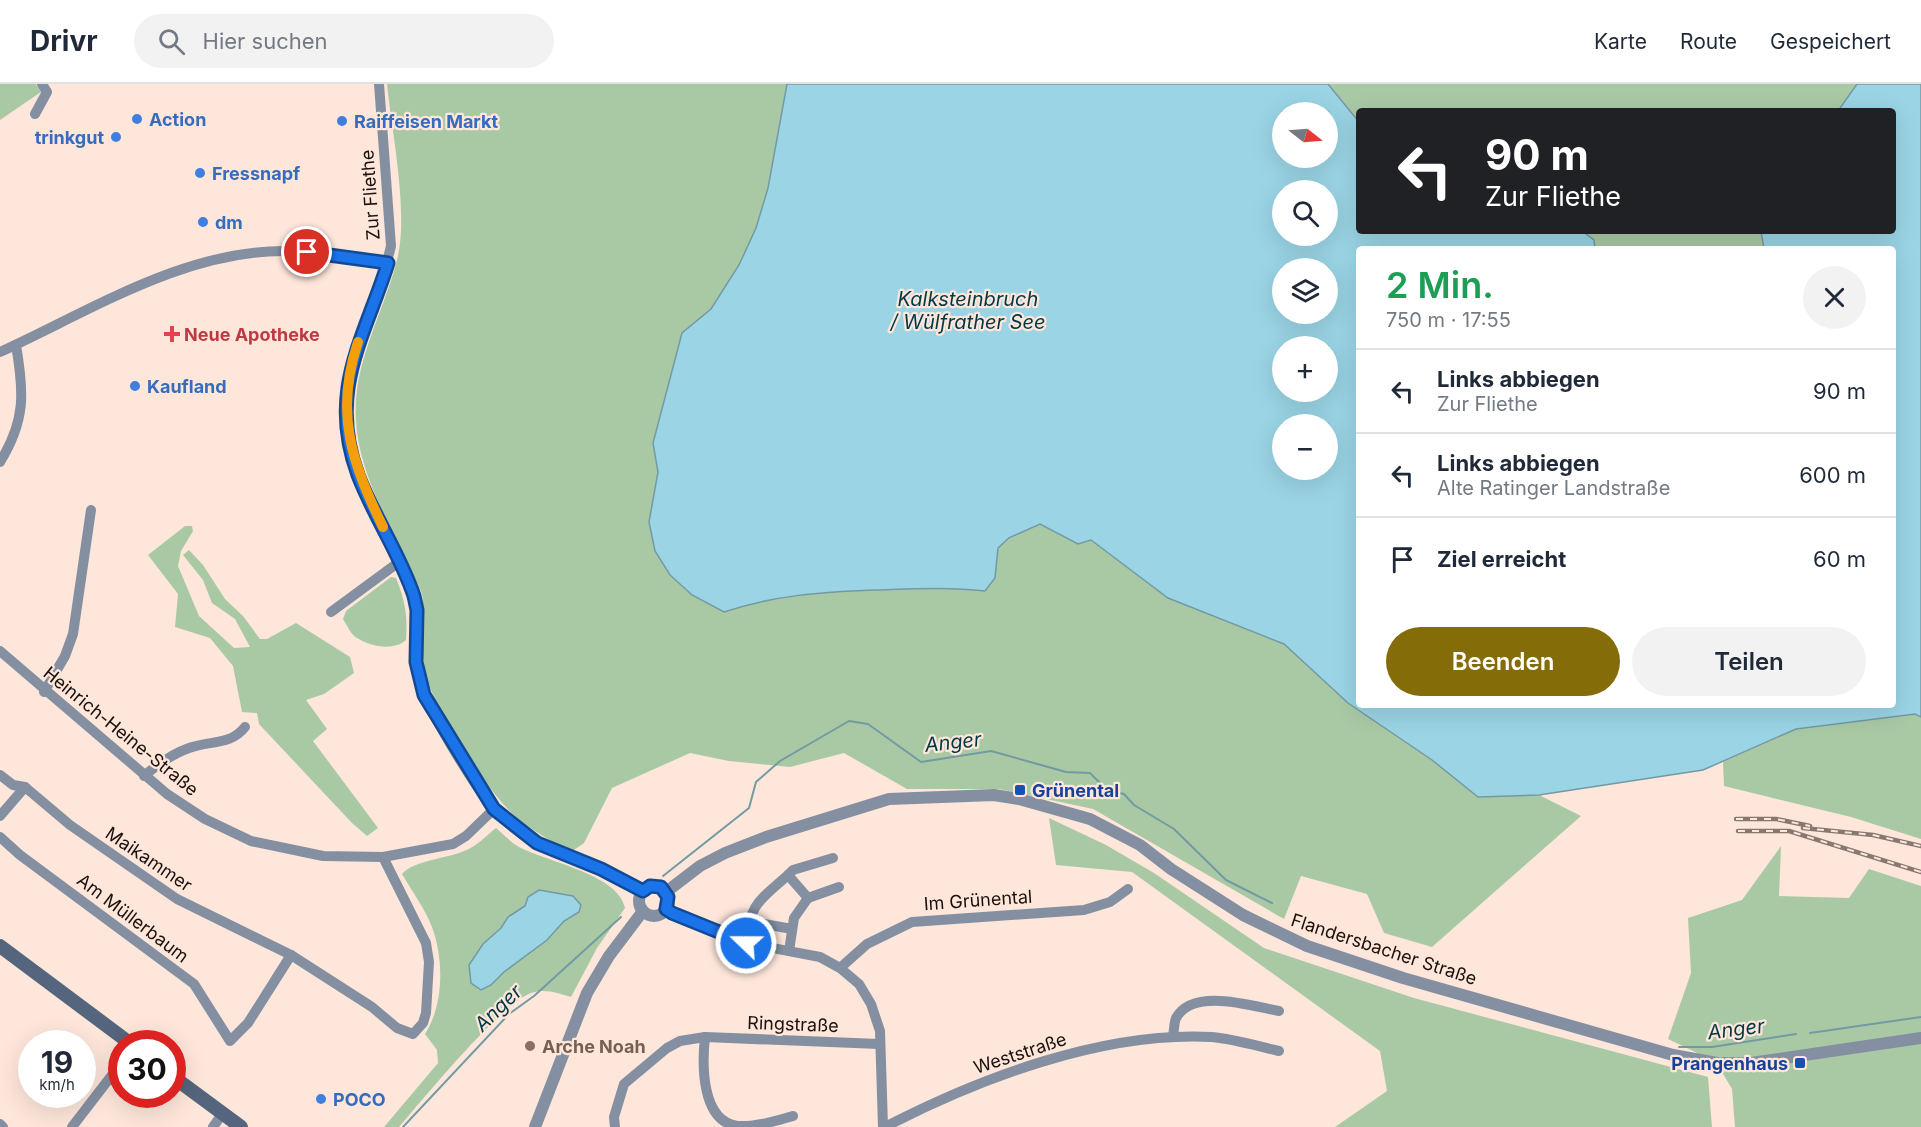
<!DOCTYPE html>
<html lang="de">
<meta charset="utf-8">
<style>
:root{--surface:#fff;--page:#f2f2f3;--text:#1f2937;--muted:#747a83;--line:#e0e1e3;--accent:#846c09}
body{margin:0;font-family:Inter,sans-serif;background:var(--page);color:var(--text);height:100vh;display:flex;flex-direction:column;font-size:22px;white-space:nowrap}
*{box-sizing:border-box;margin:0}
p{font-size:20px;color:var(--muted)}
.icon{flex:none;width:33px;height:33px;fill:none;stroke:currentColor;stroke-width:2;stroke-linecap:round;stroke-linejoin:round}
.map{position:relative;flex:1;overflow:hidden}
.sheet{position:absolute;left:1356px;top:162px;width:540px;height:462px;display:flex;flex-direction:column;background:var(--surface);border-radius:6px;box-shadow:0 6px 24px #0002}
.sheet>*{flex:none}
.banner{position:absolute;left:1356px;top:24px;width:540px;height:126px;border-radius:6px;box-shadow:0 6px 24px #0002;background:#202124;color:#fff;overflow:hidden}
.needle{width:39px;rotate:107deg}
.fabs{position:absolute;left:1272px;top:18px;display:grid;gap:12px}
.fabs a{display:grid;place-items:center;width:66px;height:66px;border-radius:50%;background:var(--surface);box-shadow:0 6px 24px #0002;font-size:30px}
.speed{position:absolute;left:18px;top:946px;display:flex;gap:12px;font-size:30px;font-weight:700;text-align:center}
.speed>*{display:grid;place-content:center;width:78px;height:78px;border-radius:50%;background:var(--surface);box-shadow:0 6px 24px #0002;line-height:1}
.speed small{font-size:15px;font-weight:400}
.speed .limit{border:9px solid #d22;background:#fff;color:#111}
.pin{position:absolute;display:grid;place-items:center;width:51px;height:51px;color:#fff;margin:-26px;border:3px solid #fff;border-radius:50%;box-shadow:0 2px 6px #0007}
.me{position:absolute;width:66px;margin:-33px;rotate:292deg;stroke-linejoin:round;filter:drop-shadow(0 0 4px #0008)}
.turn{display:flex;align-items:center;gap:21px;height:126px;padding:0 30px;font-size:27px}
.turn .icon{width:78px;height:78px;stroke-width:2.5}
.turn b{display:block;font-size:42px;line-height:51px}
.round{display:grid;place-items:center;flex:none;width:63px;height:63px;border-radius:32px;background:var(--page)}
.overview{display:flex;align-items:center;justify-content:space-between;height:102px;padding:0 30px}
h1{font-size:36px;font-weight:600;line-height:45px;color:#1e9e55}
.primary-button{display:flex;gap:12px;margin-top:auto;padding:12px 30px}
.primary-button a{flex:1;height:69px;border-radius:36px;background:var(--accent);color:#fff;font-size:24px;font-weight:600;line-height:69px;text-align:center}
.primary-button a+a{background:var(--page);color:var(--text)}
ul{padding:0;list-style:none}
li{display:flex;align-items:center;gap:18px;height:84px;padding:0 30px;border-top:2px solid var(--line)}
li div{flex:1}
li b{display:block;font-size:22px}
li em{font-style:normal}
header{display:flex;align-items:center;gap:36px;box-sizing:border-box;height:84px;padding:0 30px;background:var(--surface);border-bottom:2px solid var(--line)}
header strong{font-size:28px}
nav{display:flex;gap:33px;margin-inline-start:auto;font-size:21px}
.search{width:420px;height:54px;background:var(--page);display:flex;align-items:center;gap:15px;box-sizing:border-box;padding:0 21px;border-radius:33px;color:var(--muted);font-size:22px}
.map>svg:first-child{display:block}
.green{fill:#a9c9a5}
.water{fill:#9ad4e5;stroke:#739aa4;stroke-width:1.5;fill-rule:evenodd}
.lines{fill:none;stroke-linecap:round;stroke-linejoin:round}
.stream{stroke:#739aa4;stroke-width:2}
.minor{stroke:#8490a1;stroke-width:10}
.tertiary{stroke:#8490a1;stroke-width:12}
.secondary{stroke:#54657d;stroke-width:14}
.rail-casing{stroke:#877870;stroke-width:4.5}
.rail{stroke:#fee6da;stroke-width:2;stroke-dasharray:7;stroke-linecap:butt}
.route-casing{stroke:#114b97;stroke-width:15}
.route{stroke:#1a73e8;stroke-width:10}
.slow{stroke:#f59e0b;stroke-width:10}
.shop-dot{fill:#3f7fe0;stroke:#fee6da;stroke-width:2}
.health-dot{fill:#e0444e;stroke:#fee6da;stroke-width:2}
.transit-dot{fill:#1a4fb4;stroke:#fee6da;stroke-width:2}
.education-dot{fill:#8d6e63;stroke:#fee6da;stroke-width:2}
.labels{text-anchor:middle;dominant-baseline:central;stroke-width:4.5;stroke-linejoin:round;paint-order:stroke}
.shop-label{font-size:18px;font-weight:bold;fill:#366cbe;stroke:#fee6da;text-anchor:start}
.street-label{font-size:18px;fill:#19110d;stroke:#fee6da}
.health-label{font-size:18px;font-weight:bold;fill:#be3a42;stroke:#fee6da;text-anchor:start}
.transit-label{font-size:18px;font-weight:bold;fill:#164399;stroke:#fee6da;text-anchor:start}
.education-label{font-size:18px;font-weight:bold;fill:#785e54;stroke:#fee6da;text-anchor:start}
.water-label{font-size:20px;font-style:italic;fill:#013845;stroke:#fee6da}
</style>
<header>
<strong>Drivr</strong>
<div class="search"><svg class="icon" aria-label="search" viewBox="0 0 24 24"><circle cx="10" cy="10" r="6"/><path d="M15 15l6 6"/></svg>Hier suchen</div>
<nav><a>Karte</a><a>Route</a><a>Gespeichert</a></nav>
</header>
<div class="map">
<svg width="1921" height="1043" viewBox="0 0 1921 1043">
<rect width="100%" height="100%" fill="#fee6da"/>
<g class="green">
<path d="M 0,0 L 36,0 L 41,8 L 0,36 Z"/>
<path d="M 387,0 L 787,0 L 768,104 L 756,144 L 739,181 L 711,225 L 682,249 L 653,358 L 658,388 L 649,438 L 655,467 L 670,492 L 692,511 L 724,527 L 762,515 L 820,508 L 923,503 L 953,504 L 995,494 L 998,464 L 1009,455 L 1040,440 L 1078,460 L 1091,456 L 1168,514 L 1284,560 L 1348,619 L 1432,676 L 1478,713 L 1539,711 L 1581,732 L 1432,863 L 1384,849 L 1367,810 L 1301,792 L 1284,835 L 1093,725 L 999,705 L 907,705 L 844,669 L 790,683 L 729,677 L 690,669 L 612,704 L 584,759 L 571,768 C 551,757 531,746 514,731 C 486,706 433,624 425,588 C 420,562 426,536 422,510 C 399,457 359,395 356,337 C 352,280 383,231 397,176 C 409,129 392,50 387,0 Z"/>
<path d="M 1328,0 L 1857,0 L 1838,27 L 1359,27 L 1359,38 Z"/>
<path d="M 1582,147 L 1761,147 L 1764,165 L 1595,165 L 1594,156 Z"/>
<path d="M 185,442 L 192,442 L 193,447 L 181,467 L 178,482 L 199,532 L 234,564 L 250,563 L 235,535 L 212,519 L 203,496 L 183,471 L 189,466 L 203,481 L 225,515 L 243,532 L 260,555 L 267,555 L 296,539 L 350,573 L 354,589 L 324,610 L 306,616 L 327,645 L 313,657 L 378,744 L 367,752 L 352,739 L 259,640 L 257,629 L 242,628 L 233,582 L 210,554 L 175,543 L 178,510 L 148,471 Z"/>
<path d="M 391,493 L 396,494 C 405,516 408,533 406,556 C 394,567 371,563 357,554 C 351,551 347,541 343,535 L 346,527 Z"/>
<path d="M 1915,630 L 1921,633 L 1921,755 L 1851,733 L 1724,702 L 1723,678 L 1796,645 Z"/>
<path d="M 1049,734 L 1106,761 L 1154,789 L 1264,864 L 1414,914 L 1708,993 L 1712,1043 L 1335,1043 L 1387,1007 L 1380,967 L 1132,788 L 1056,781 Z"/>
<path d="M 496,744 C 502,749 508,755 514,760 C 540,777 619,789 625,824 L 597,864 L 571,913 C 559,909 544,904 531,909 C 501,920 423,1015 399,1043 L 384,1043 L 438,979 L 437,966 L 425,950 C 444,920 444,876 432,843 C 425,825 412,807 402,790 C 415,776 445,775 464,767 C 476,763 486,752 496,744 Z"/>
<path d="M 1781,762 L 1779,812 L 1849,814 L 1869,785 L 1921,802 L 1921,1043 L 1735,1043 L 1732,1005 L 1716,978 L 1668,955 L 1691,889 L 1688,834 L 1742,816 Z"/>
</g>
<g class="water">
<path d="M 787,0 L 1328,0 L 1359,38 L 1359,147 L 1582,147 L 1594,156 L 1595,165 L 1359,165 L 1359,621 L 1893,621 L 1893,165 L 1764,165 L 1761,147 L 1893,147 L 1893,27 L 1838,27 L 1857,0 L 1921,0 L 1921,633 L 1915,630 L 1796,645 L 1703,686 L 1539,711 L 1478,713 L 1432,676 L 1348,619 L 1284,560 L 1168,514 L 1091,456 L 1078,460 L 1040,440 L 1009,454 L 998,464 L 995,494 L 985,507 C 947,503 912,505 875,506 C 822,508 775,511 724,528 L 692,511 L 670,491 L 655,467 L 649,438 L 658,388 L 653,359 L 682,249 L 711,225 L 739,181 L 756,144 L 768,104 ZM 1282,28 L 1328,28 L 1328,74 L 1282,74 ZM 1282,106 L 1328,106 L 1328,152 L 1282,152 ZM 1282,184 L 1328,184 L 1328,230 L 1282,230 ZM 1282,262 L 1328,262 L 1328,308 L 1282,308 ZM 1282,340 L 1328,340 L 1328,386 L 1282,386 Z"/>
<path d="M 539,806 L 573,812 L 581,821 L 579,828 L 564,837 L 547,856 L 504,888 L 491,901 L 481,906 L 471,899 L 469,881 L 483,860 L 501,844 L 508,833 L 525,822 L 528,813 Z"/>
</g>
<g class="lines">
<g class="stream">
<path d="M 663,792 L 749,724 L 756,698 L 780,677 L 849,637 L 868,640 L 921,678 L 991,667 L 1066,688 L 1090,689 L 1107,706 L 1124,710 L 1134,721 L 1174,745 L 1226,796 L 1272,819"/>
<path d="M 1810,949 L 1921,933"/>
<path d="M 1679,963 L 1712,963 L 1796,950"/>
<path d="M 403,1043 L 509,930 L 534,912 L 621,833"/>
</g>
<g class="minor">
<path d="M 379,0 L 391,162 L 382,198 L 353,273 L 347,305 L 347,338 L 358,391 L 414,512 C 420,539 411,567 418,593 C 426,624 472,698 493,724 C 504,737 520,750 535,758 C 570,777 609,786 643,807"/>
<path d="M 35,30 L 47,8 L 42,0"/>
<path d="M 0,268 C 90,227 186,165 288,167 C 321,167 355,173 388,179"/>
<path d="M 0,378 C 26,336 24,308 16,261"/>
<path d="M 331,528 L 399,478"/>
<path d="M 0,567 L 167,710 L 205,735 L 251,757 L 323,772 L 383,773 L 453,760 L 466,752 L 494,725"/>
<path d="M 44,608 L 65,572 L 73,550 L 91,426"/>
<path d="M 0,691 L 13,701 L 25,703 L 70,741 L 177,815 L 291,871 L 372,923 L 397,944 L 413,950 L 423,939 L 426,929 L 429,878 L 426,859 L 383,773"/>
<path d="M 144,692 C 158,680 172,670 189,664 C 210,656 230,662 245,643"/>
<path d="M 0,732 L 25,703"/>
<path d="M 0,753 L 20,771 L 194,900 L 230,957 L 248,939 L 291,871"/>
<path d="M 788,791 L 793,786 L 833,774"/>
<path d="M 808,814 L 839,803"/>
<path d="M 666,825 L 746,859 L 820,873 L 840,884 L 859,900 L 871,920 L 880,947 L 883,1043"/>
<path d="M 748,837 L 792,845"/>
<path d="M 746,859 C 750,819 759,817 788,791 L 808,814 L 794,834 L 789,867"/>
<path d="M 840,884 L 867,860 L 912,838 L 1084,826 L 1110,818 L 1128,805"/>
<path d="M 705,953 C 702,980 701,1038 738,1042 C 756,1043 776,1037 793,1032"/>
<path d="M 1173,953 C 1174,947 1174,939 1176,934 C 1193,903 1252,922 1279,927"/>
<path d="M 0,1040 L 3,1043"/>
<path d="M 72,1043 L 122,978"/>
<path d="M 213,1043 L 223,1029"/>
<path d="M 615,1043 L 614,1033 L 624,1000 L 667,964 L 680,957 L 705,953 L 879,960"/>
<path d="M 885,1043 C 980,994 1103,947 1212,953 C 1234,955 1257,962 1279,967"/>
</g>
<g class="tertiary">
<circle cx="654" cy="817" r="15"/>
<path d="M 666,808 L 700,782 L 725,769 L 766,753 L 889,715 L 994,711 L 1019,715 L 1090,735 L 1140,761 L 1171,785 L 1243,831 L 1307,862 L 1403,894 L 1673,971 L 1717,979 L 1751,979 L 1921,954"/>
<path d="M 535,1043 L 587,909 L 609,872 L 643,827"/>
</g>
<g class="secondary">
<path d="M 0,862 L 131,960"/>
<path d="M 172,992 L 241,1043"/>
</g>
<g class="rail-casing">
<g id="rail">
<path d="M 1736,735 L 1776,735 L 1810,742"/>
<path d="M 1803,744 L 1873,751 L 1921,762"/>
<path d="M 1738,747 L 1789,747 L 1921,788"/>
</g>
</g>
<use href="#rail" class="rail"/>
</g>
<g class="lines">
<g class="route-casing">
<path id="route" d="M 307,168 L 388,179 C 364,255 327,307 358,391 C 374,433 400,470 414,512 L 417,526 L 416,578 L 424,611 L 494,725 L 537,759 L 601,785 L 643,807 L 650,802 L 661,803 L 668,813 L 666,825 L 672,829 L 746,859"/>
</g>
<use href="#route" class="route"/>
<path class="slow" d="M 358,258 C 334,329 352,379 383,443"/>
</g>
<g class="shop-dot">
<circle cx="137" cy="35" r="6"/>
<circle cx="342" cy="37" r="6"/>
<circle cx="116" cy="53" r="6"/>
<circle cx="200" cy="89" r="6"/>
<circle cx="203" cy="138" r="6"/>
<circle cx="135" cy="302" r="6"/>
<circle cx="321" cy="1015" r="6"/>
</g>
<path class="health-dot" d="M169 241h6v6h6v6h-6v6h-6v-6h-6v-6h6z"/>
<g class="transit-dot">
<rect x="1014" y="700" width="12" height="12" rx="3"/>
<rect x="1794" y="973" width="12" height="12" rx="3"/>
</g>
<circle class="education-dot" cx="530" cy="962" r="6"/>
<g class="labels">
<g class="shop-label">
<text x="149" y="35">Action</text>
<text x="354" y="37">Raiffeisen Markt</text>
<text x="104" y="53" text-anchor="end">trinkgut</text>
<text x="212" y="89">Fressnapf</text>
<text x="215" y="138">dm</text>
<text x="147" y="302">Kaufland</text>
<text x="333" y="1015">POCO</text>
</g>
<g class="street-label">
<text transform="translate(370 111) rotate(-94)">Zur Fliethe</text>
<text transform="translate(121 647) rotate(39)">Heinrich-Heine-Straße</text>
<text transform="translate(149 775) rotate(34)">Maikammer</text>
<text transform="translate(978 816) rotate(-4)">Im Grünental</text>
<text transform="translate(133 834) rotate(37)">Am Müllerbaum</text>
<text transform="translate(1384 865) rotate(18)">Flandersbacher Straße</text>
<text transform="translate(793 940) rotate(2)">Ringstraße</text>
<text transform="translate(1020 969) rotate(-18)">Weststraße</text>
</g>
<g class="health-label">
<text x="184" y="250">Neue Apotheke</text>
</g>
<g class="transit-label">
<text x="1032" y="706">Grünental</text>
<text x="1788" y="979" text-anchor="end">Prangenhaus</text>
</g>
<g class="education-label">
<text x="542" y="962">Arche Noah</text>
</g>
<g class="water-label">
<text x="968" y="215">Kalksteinbruch<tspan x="968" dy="23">/ Wülfrather See</tspan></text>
<text transform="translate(953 658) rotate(-6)">Anger</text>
<text transform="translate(498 924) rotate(-44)">Anger</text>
<text transform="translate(1736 945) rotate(-7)">Anger</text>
</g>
</g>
</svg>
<div class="fabs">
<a><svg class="needle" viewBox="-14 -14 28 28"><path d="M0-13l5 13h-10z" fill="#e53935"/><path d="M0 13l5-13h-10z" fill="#747a83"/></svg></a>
<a><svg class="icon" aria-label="search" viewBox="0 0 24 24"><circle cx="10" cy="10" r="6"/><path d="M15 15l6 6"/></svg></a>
<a><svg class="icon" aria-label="layers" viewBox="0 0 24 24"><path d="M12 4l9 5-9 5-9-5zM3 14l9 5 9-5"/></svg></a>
<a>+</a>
<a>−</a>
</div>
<div class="speed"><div>19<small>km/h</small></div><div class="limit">30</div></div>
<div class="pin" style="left:307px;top:168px;background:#d93025"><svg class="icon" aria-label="arrive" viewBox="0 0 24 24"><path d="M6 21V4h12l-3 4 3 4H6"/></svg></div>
<svg class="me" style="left:746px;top:859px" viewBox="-20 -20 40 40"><circle r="17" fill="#1a73e8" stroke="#fff" stroke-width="3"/><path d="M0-11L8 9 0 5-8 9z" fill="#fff"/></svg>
<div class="banner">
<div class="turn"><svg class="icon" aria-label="left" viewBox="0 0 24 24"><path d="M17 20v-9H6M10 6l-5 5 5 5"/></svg><div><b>90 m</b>Zur Fliethe</div></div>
</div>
<section class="sheet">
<div class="overview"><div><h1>2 Min.</h1><p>750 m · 17:55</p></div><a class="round"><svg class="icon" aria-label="close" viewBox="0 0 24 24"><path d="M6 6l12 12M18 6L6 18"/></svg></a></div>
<ul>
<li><svg class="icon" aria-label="left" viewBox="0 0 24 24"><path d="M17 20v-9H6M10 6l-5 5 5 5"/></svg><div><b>Links abbiegen</b><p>Zur Fliethe</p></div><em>90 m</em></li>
<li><svg class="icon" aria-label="left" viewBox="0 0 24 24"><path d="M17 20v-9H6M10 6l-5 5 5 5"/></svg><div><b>Links abbiegen</b><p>Alte Ratinger Landstraße</p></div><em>600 m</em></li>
<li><svg class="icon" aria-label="arrive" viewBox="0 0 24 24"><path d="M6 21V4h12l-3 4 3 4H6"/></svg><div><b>Ziel erreicht</b></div><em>60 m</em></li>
</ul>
<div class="primary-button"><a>Beenden</a><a>Teilen</a></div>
</section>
</div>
